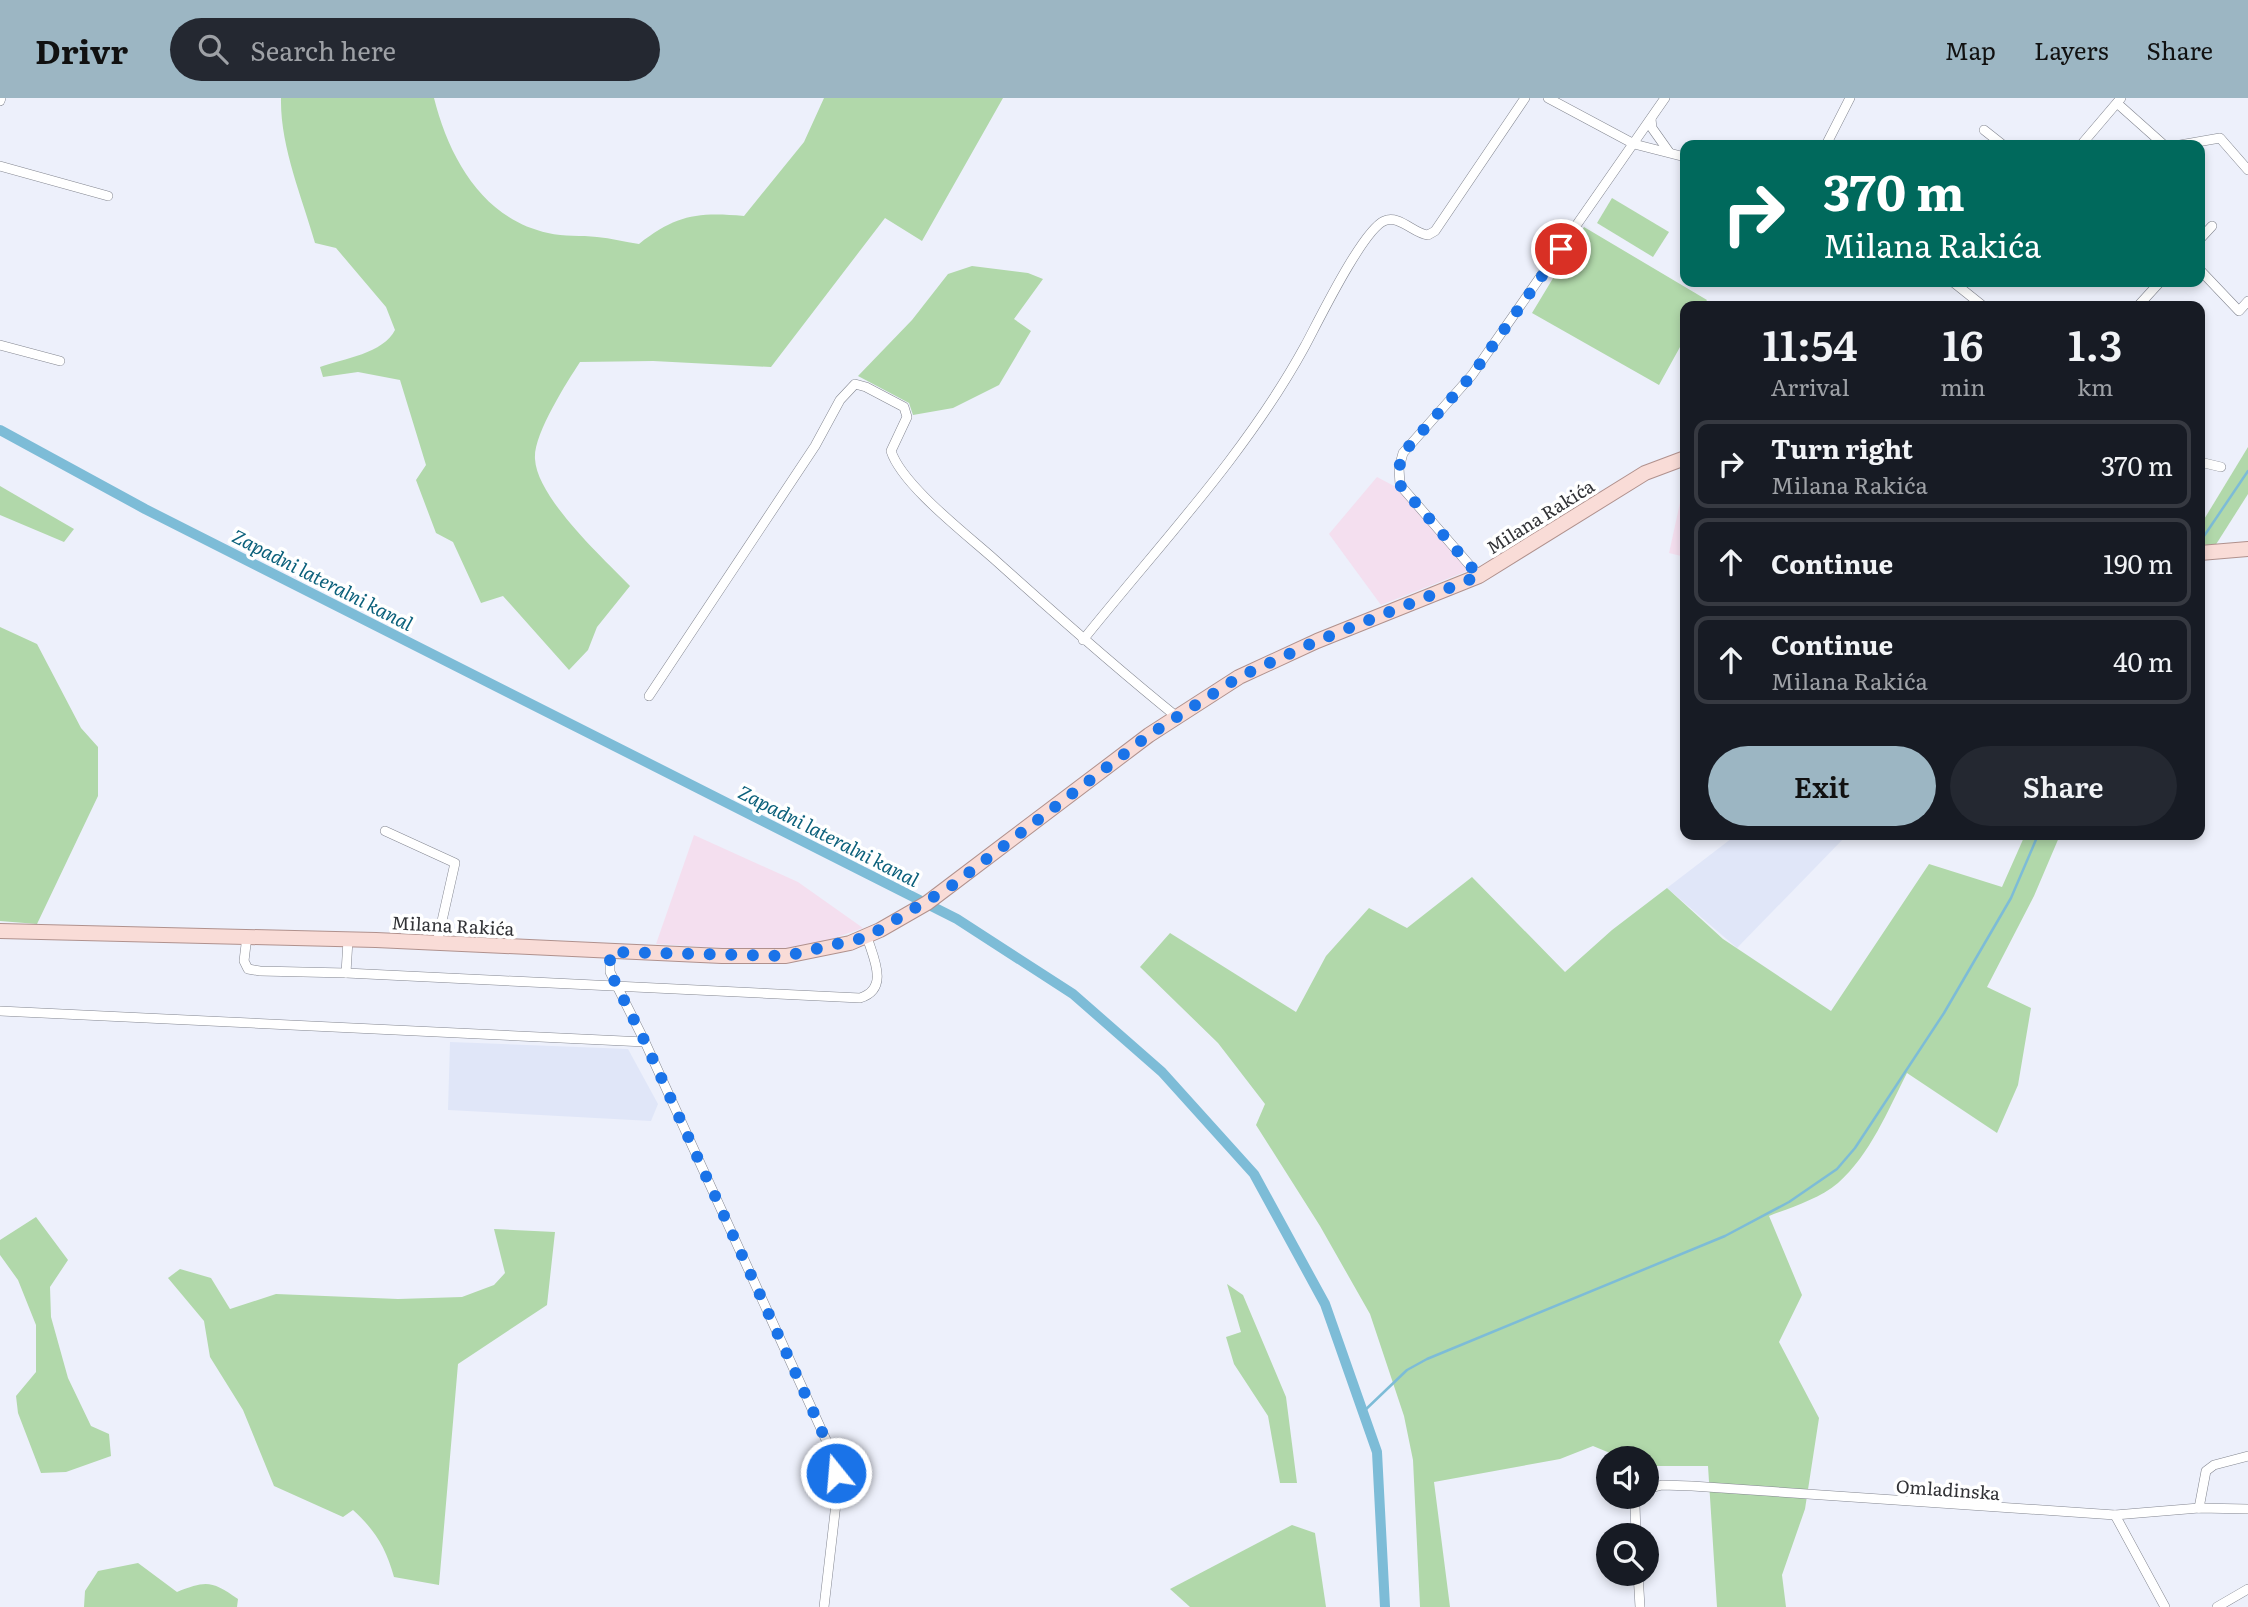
<!DOCTYPE html>
<meta charset="utf-8">
<style>
:root{--surface:#171b24;--page:#242831;--text:#f1f3f6;--muted:#9ea1a6;--line:#363941;--accent:#9cb6c3}
body{margin:0;font-family:Literata,serif;background:var(--page);color:var(--text);height:100vh;display:flex;flex-direction:column;font-size:26px;white-space:nowrap}
*{box-sizing:border-box;margin:0}
p{font-size:23px;color:var(--muted)}
.icon{flex:none;width:38px;height:38px;fill:none;stroke:currentColor;stroke-width:2;stroke-linecap:round;stroke-linejoin:round}
.map{position:relative;flex:1;overflow:hidden}
.panel{position:absolute;left:1680px;top:203px;width:525px;height:539px;display:flex;flex-direction:column;background:var(--surface);border-radius:14px;box-shadow:0 4px 10px #0003}
.panel>*{flex:none}
.hud{position:absolute;left:1680px;top:42px;width:525px;height:147px;border-radius:14px;box-shadow:0 4px 10px #0003;background:#00695c;color:#fff;overflow:hidden}
.tools{position:absolute;left:1596px;top:1348px;display:grid;gap:14px}
.tools a{display:grid;place-items:center;width:63px;height:63px;border-radius:50%;background:var(--surface);box-shadow:0 4px 10px #0003;font-size:35px}
.pin{position:absolute;display:grid;place-items:center;width:60px;height:60px;color:#fff;margin:-30px;border:4px solid #fff;border-radius:50%;box-shadow:0 2px 7px #0007}
.me{position:absolute;width:77px;margin:-38px;rotate:343deg;stroke-linejoin:round;filter:drop-shadow(0 0 5px #0008)}
.turn{display:flex;align-items:center;gap:24px;height:147px;padding:0 28px;font-size:32px}
.turn .icon{width:91px;height:91px;stroke-width:2.5}
.turn b{display:block;font-size:49px;line-height:60px}
.eta{display:flex;justify-content:space-evenly;align-items:center;height:119px;text-align:center}
.eta b{font-size:42px;font-weight:600;line-height:49px}
.cta{display:flex;gap:14px;margin-top:auto;padding:14px 28px}
.cta a{flex:1;height:80px;border-radius:42px;background:var(--accent);color:#111;font-size:28px;font-weight:600;line-height:80px;text-align:center}
.cta a+a{background:var(--page);color:var(--text)}
ul{padding:0;list-style:none}
li{display:flex;align-items:center;gap:21px;height:88px;margin:0 14px 10px;padding:0 14px;border:4px solid var(--line);border-radius:14px}
li div{flex:1}
li b{display:block;font-size:26px}
li em{font-style:normal}
header{display:flex;align-items:center;gap:42px;box-sizing:border-box;height:98px;padding:0 35px;background:var(--accent);color:#111}
header strong{font-size:33px}
nav{display:flex;gap:38px;margin-inline-start:auto;font-size:24px}
.search{width:490px;height:63px;background:var(--page);display:flex;align-items:center;gap:18px;box-sizing:border-box;padding:0 24px;border-radius:38px;color:var(--muted);font-size:26px}
.map>svg:first-child{display:block}
.commercial{fill:#f4dfef}
.built{fill:#e0e6f8}
.green{fill:#b1d8aa}
.lines{fill:none;stroke-linecap:round;stroke-linejoin:round}
.stream{stroke:#7dbcd7;stroke-width:2.5}
.canal{stroke:#7dbcd7;stroke-width:10}
.street-casing{stroke:#838690;stroke-width:10}
.primary-casing{stroke:#b0918d;stroke-width:16}
.street{stroke:#fff;stroke-width:9}
.primary{stroke:#f9dcd7;stroke-width:14}
.route{stroke:#1a73e8;stroke-width:12;stroke-dasharray:0 21.6}
.labels{text-anchor:middle;dominant-baseline:central;stroke-width:7;stroke-linejoin:round;paint-order:stroke}
.street-label{font-size:18px;fill:#313236;stroke:#fff}
.water-label{font-size:19px;font-style:italic;fill:#0b607b;stroke:#fff}
</style>
<header>
<strong>Drivr</strong>
<div class="search"><svg class="icon" aria-label="search" viewBox="0 0 24 24"><circle cx="10" cy="10" r="6"/><path d="M15 15l6 6"/></svg>Search here</div>
<nav><a>Map</a><a>Layers</a><a>Share</a></nav>
</header>
<div class="map">
<svg width="2248" height="1509" viewBox="0 0 2248 1509">
<rect width="100%" height="100%" fill="#edf0fb"/>
<g class="commercial">
<path d="M 1377,379 L 1396,389 L 1470,472 L 1381,507 L 1329,436 Z"/>
<path d="M 1685,382 L 1685,459 L 1669,455 Z"/>
<path d="M 694,737 L 798,784 L 863,830 L 823,844 L 771,853 L 656,846 Z"/>
</g>
<g class="built">
<path d="M 1736,737 L 1847,737 L 1737,850 L 1667,790 Z"/>
<path d="M 450,944 L 628,951 L 658,1006 L 651,1023 L 448,1012 Z"/>
</g>
<g class="green">
<path d="M 281,0 L 434,0 C 449,60 483,121 548,135 C 564,139 581,137 597,139 C 611,140 625,144 639,146 C 676,117 697,114 744,118 L 804,44 L 824,0 L 1003,0 L 922,143 L 885,120 L 771,269 L 653,263 L 580,264 C 567,284 533,337 535,361 C 537,400 603,460 630,488 L 597,529 L 588,552 L 569,572 L 503,498 L 481,505 L 453,444 L 436,435 L 416,382 L 426,367 L 400,282 L 358,274 L 323,279 L 320,269 C 343,261 384,255 395,232 L 386,209 L 336,150 L 315,145 C 302,99 280,48 281,0 Z"/>
<path d="M 1612,100 L 1669,134 L 1653,159 L 1597,125 Z"/>
<path d="M 1584,129 L 1707,202 L 1703,208 L 1685,208 L 1685,240 L 1659,287 L 1532,215 Z"/>
<path d="M 972,168 L 1028,175 L 1043,181 L 1014,221 L 1031,233 L 999,287 L 953,310 L 913,317 L 909,305 L 858,278 L 912,222 L 948,176 Z"/>
<path d="M 2248,349 L 2248,396 L 2215,448 L 2200,446 L 2200,428 Z"/>
<path d="M 0,388 L 74,431 L 64,444 L 0,417 Z"/>
<path d="M 0,529 L 37,546 L 81,630 L 98,649 L 98,698 L 37,826 L 0,823 Z"/>
<path d="M 2025,737 L 2060,737 L 2034,798 L 1987,889 L 2031,910 L 2018,987 L 1997,1035 L 1907,975 C 1888,1012 1870,1057 1838,1085 C 1819,1101 1792,1109 1769,1118 L 1802,1197 L 1779,1244 L 1819,1320 L 1805,1411 L 1782,1477 L 1786,1509 L 1717,1509 L 1708,1368 L 1647,1368 L 1647,1360 L 1622,1360 L 1593,1348 L 1560,1361 L 1434,1384 L 1450,1509 L 1420,1509 L 1413,1362 L 1404,1318 L 1370,1216 L 1320,1128 L 1256,1027 L 1265,1006 L 1218,945 L 1140,869 L 1170,835 L 1296,914 L 1326,858 L 1369,810 L 1407,830 L 1472,779 L 1565,874 L 1612,832 L 1667,790 L 1723,841 L 1831,913 L 1929,766 L 2002,789 Z"/>
<path d="M 36,1119 L 68,1162 L 50,1189 L 51,1219 L 68,1280 L 91,1328 L 109,1336 L 111,1358 L 66,1374 L 41,1375 L 18,1315 L 16,1298 L 36,1274 L 36,1227 L 18,1182 L 0,1157 L 0,1142 Z"/>
<path d="M 494,1131 L 555,1134 L 547,1207 L 458,1266 L 439,1487 L 394,1479 C 386,1450 375,1432 353,1412 L 343,1419 L 274,1388 L 243,1312 L 210,1259 L 204,1223 L 168,1180 L 180,1171 L 211,1180 L 230,1211 L 276,1196 L 398,1201 L 462,1199 L 494,1187 L 505,1175 Z"/>
<path d="M 1227,1186 L 1243,1197 L 1286,1299 L 1297,1385 L 1280,1385 L 1268,1318 L 1234,1266 L 1226,1239 L 1241,1234 Z"/>
<path d="M 1292,1427 L 1315,1435 L 1326,1509 L 1190,1509 L 1170,1491 Z"/>
<path d="M 138,1465 L 177,1494 C 207,1482 212,1483 238,1501 L 237,1509 L 84,1509 L 85,1493 L 98,1473 Z"/>
</g>
<g class="lines">
<g class="stream">
<path d="M 2200,444 L 2248,373"/>
<path d="M 1363,1314 L 1407,1272 L 1427,1261 L 1725,1138 L 1789,1104 L 1837,1071 L 1855,1050 L 1944,915 L 2011,800 L 2038,737"/>
</g>
<path class="canal" d="M 0,332 L 145,411 L 957,821 L 1073,896 L 1162,974 L 1254,1076 L 1325,1206 L 1377,1354 L 1385,1509"/>
<g class="street-casing">
<g id="street">
<path d="M 1548,0 L 1634,46 L 1685,59"/>
<path d="M 0,3 L 1,0"/>
<path d="M 2118,6 L 2164,47"/>
<path d="M 1651,21 L 1652,30 L 1669,54"/>
<path d="M 1984,32 L 2003,47"/>
<path d="M 1826,47 L 1850,0"/>
<path d="M 2081,47 L 2121,0"/>
<path d="M 2180,47 L 2220,40 L 2248,72"/>
<path d="M 0,68 L 108,98"/>
<path d="M 2200,141 L 2212,128"/>
<path d="M 2200,172 L 2239,213 L 2248,203"/>
<path d="M 1953,184 L 1983,208"/>
<path d="M 2138,208 L 2160,184"/>
<path d="M 0,247 L 60,263"/>
<path d="M 2200,364 L 2221,369"/>
<path d="M 1479,478 L 1400,387 L 1399,370 L 1403,355 L 1472,277 L 1665,0"/>
<path d="M 1083,542 C 1159,447 1246,356 1305,248 C 1318,224 1362,133 1384,123 C 1399,116 1414,136 1428,137 L 1435,133 L 1525,0"/>
<path d="M 649,598 L 815,348 L 840,302 L 855,286 L 866,289 L 904,309 L 907,319 L 891,353 C 902,387 966,436 994,461 C 1054,515 1114,568 1177,619"/>
<path d="M 385,733 L 455,765 L 437,845"/>
<path d="M 247,838 L 244,863 L 248,871 L 260,873 L 346,875 L 860,900 C 890,891 873,859 867,839"/>
<path d="M 610,854 L 610,874 L 645,944 L 832,1355 L 837,1397 L 824,1509"/>
<path d="M 346,875 L 348,842"/>
<path d="M 0,913 L 645,944"/>
<path d="M 1647,1391 L 1662,1387 L 1692,1388 L 2115,1417 L 2199,1410 L 2248,1411"/>
<path d="M 2199,1410 L 2206,1373 L 2214,1367 L 2248,1358"/>
<path d="M 2115,1417 L 2165,1509"/>
<path d="M 1636,1437 L 1635,1407 L 1638,1398"/>
<path d="M 1638,1475 L 1640,1509"/>
<path d="M 2217,1509 L 2248,1491"/>
</g>
</g>
<g class="primary-casing">
<g id="primary">
<path d="M 2200,455 L 2248,451"/>
<path d="M 0,833 L 376,842 L 722,858 L 786,858 L 850,845 L 880,832 L 927,805 L 1149,637 L 1239,579 L 1317,543 L 1479,478 L 1645,375 L 1685,360"/>
</g>
</g>
<use href="#street" class="street"/>
<use href="#primary" class="primary"/>
</g>
<g class="lines">
<path class="route" d="M 836,1375 L 821,1331 L 645,944 L 610,874 L 610,854 L 786,858 L 867,839 L 950,789 L 1149,637 L 1239,579 L 1317,543 L 1479,478 L 1400,387 L 1399,370 L 1403,355 L 1472,277 L 1561,151"/>
</g>
<g class="labels">
<g class="street-label">
<text transform="translate(1540 418) rotate(-32)">Milana Rakića</text>
<text transform="translate(453 827) rotate(3)">Milana Rakića</text>
<text transform="translate(1948 1391) rotate(4)">Omladinska</text>
</g>
<g class="water-label">
<text transform="translate(323 481) rotate(27)">Zapadni lateralni kanal</text>
<text transform="translate(829 737) rotate(27)">Zapadni lateralni kanal</text>
</g>
</g>
</svg>
<div class="tools">
<a><svg class="icon" aria-label="sound" viewBox="0 0 24 24"><path d="M4 9h4l5-4v14l-5-4H4zM17 9q2 3 0 6"/></svg></a>
<a><svg class="icon" aria-label="search" viewBox="0 0 24 24"><circle cx="10" cy="10" r="6"/><path d="M15 15l6 6"/></svg></a>
</div>
<div class="pin" style="left:1561px;top:151px;background:#d93025"><svg class="icon" aria-label="arrive" viewBox="0 0 24 24"><path d="M6 21V4h12l-3 4 3 4H6"/></svg></div>
<svg class="me" style="left:836px;top:1375px" viewBox="-20 -20 40 40"><circle r="17" fill="#1a73e8" stroke="#fff" stroke-width="3"/><path d="M0-11L8 9 0 5-8 9z" fill="#fff"/></svg>
<div class="hud">
<div class="turn"><svg class="icon" aria-label="right" viewBox="0 0 24 24"><path d="M7 20v-9h11M14 6l5 5-5 5"/></svg><div><b>370 m</b>Milana Rakića</div></div>
</div>
<section class="panel">
<div class="eta">
<div><b>11:54</b><p>Arrival</p></div>
<div><b>16</b><p>min</p></div>
<div><b>1.3</b><p>km</p></div>
</div>
<ul>
<li><svg class="icon" aria-label="right" viewBox="0 0 24 24"><path d="M7 20v-9h11M14 6l5 5-5 5"/></svg><div><b>Turn right</b><p>Milana Rakića</p></div><em>370 m</em></li>
<li><svg class="icon" aria-label="ahead" viewBox="0 0 24 24"><path d="M12 20V5M6 11l6-6 6 6"/></svg><div><b>Continue</b></div><em>190 m</em></li>
<li><svg class="icon" aria-label="ahead" viewBox="0 0 24 24"><path d="M12 20V5M6 11l6-6 6 6"/></svg><div><b>Continue</b><p>Milana Rakića</p></div><em>40 m</em></li>
</ul>
<div class="cta"><a>Exit</a><a>Share</a></div>
</section>
</div>
